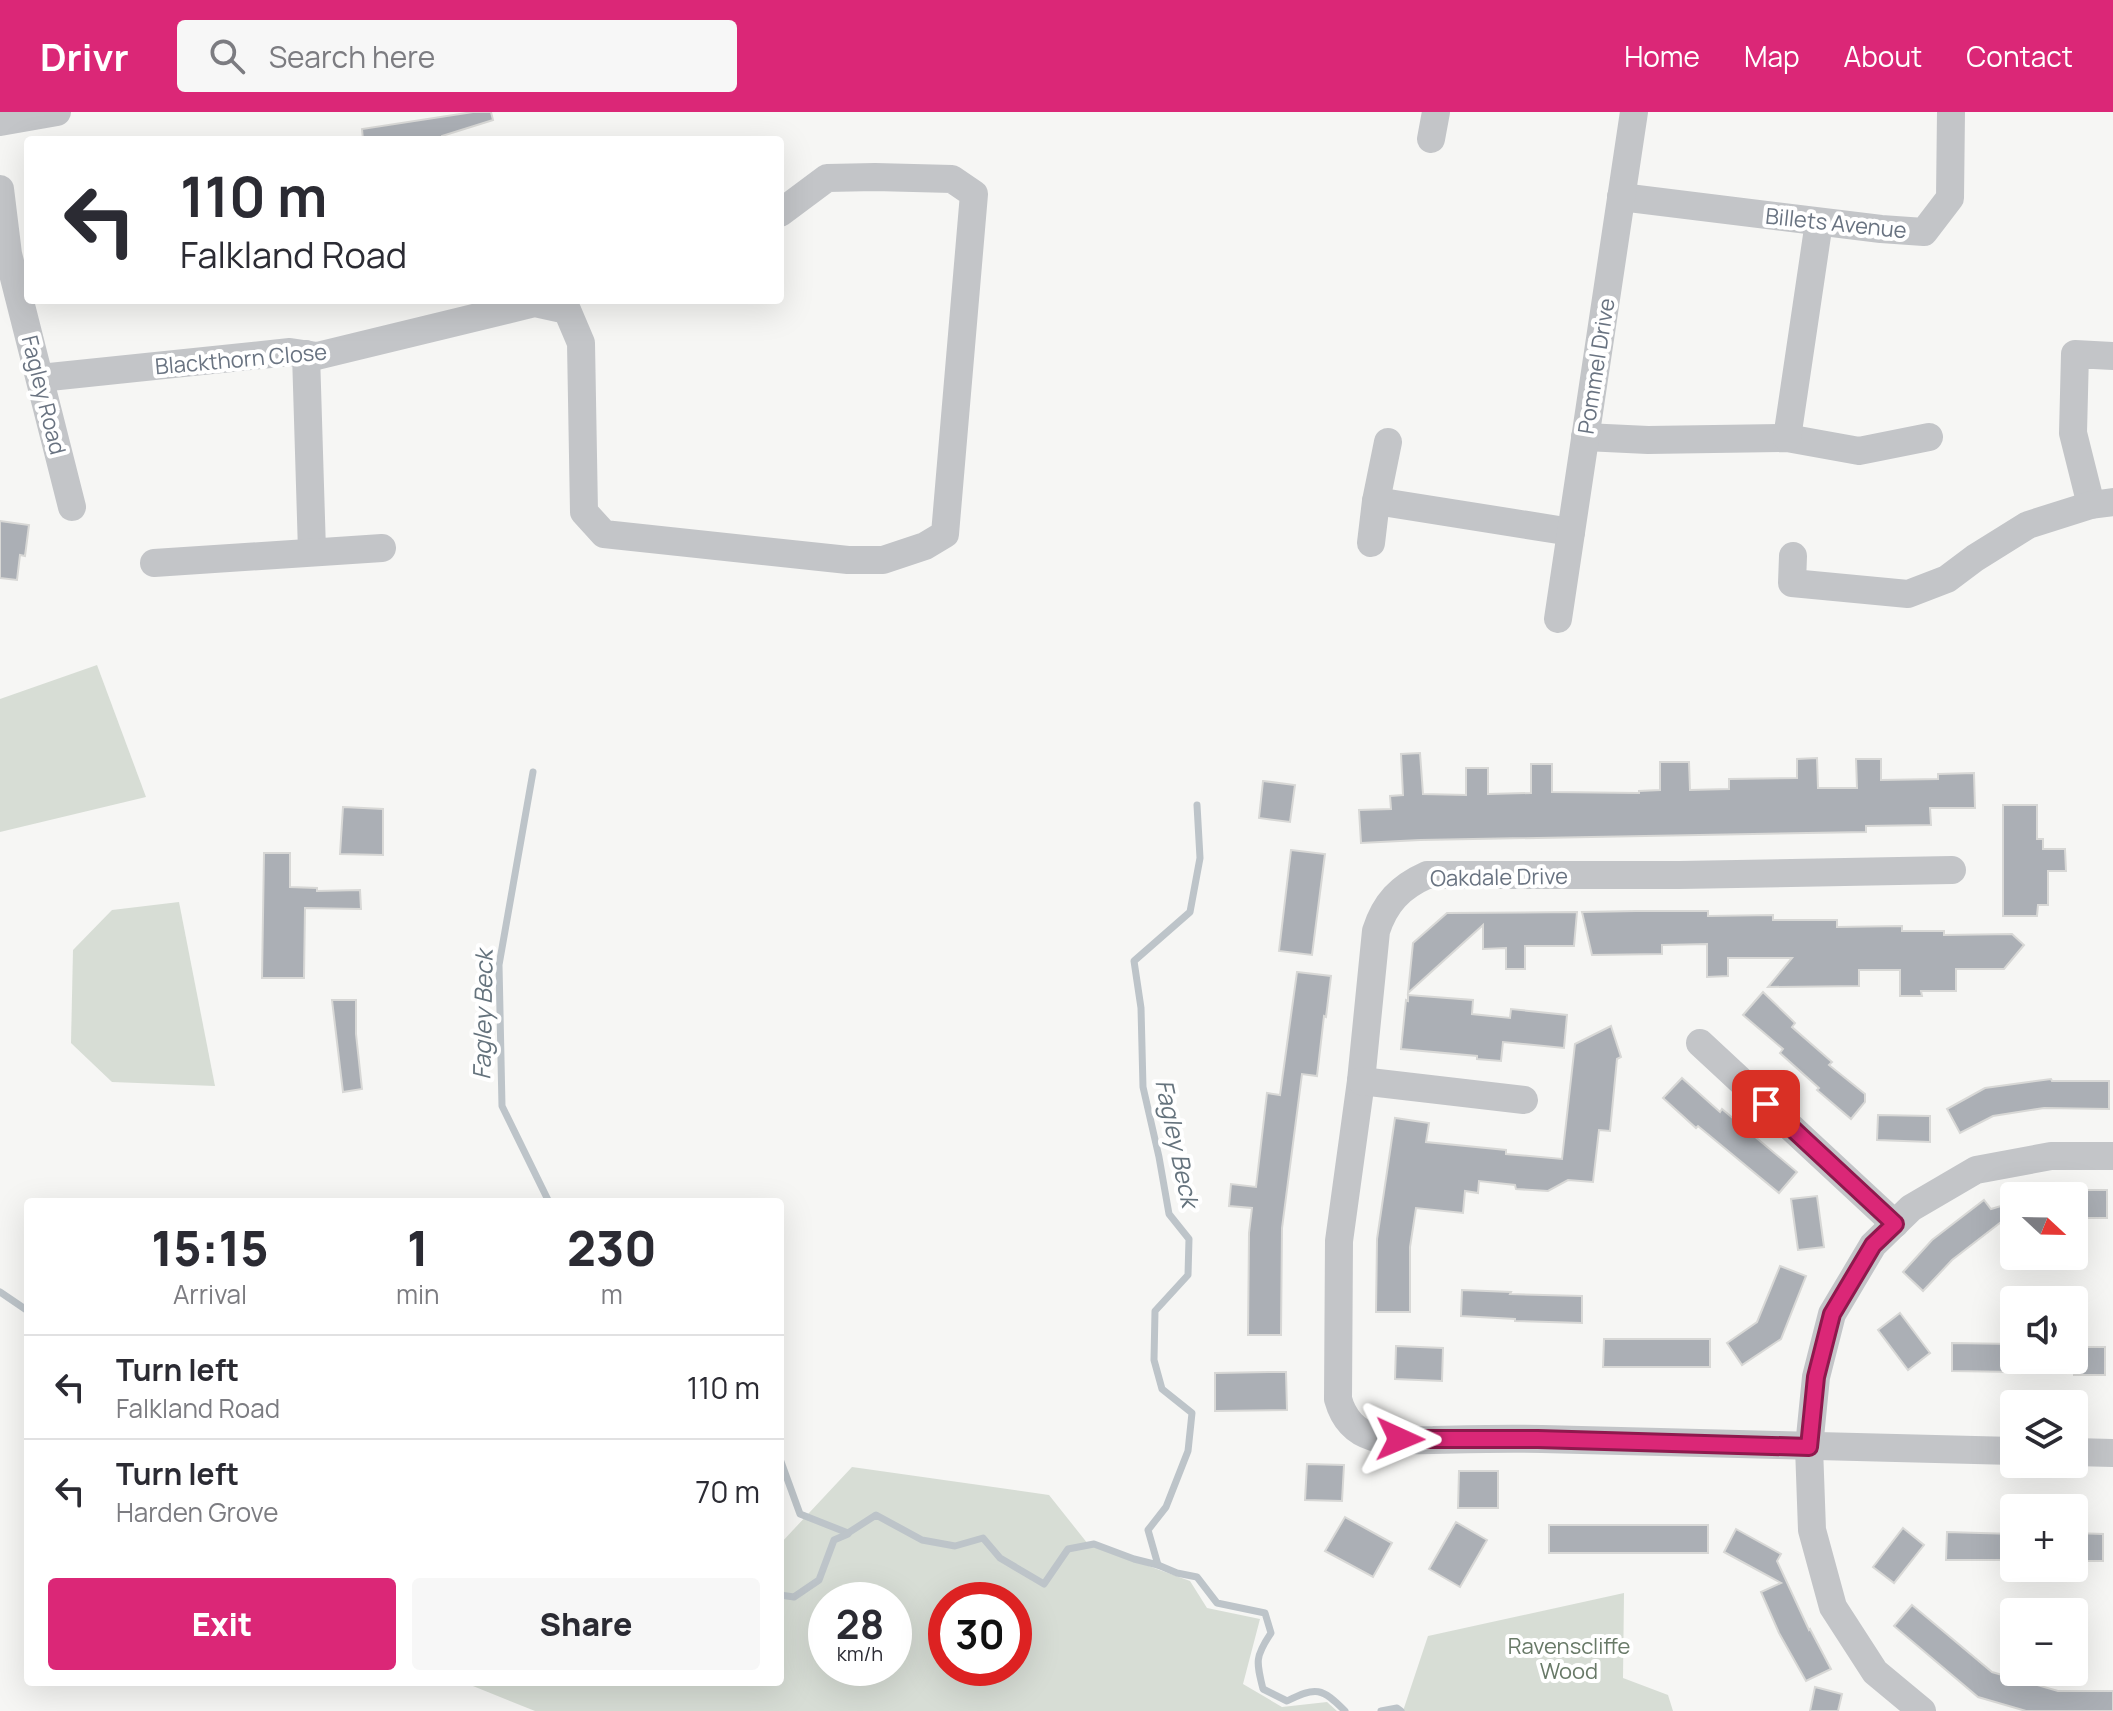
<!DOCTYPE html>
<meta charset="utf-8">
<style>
:root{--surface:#fff;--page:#f7f7f7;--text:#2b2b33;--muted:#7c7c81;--line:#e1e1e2;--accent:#db2777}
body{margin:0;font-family:Manrope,sans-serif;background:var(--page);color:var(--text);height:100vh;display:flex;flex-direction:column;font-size:30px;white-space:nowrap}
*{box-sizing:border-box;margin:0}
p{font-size:26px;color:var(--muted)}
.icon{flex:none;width:44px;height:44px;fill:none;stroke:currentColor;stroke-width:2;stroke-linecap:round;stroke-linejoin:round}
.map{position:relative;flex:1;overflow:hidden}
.sheet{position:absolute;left:24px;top:1086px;width:760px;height:488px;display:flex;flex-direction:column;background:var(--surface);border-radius:8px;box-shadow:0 8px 32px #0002}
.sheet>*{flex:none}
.banner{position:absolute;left:24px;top:24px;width:760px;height:168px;border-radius:8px;box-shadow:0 8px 32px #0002;background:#fff;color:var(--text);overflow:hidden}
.needle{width:52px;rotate:112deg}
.controls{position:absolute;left:2000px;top:1070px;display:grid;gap:16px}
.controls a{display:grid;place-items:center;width:88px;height:88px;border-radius:8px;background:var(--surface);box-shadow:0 8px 32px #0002;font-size:40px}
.speed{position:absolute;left:808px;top:1470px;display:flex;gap:16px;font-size:40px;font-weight:700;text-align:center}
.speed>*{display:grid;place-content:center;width:104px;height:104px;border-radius:50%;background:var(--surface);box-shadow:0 8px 32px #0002;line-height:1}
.speed small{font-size:20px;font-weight:400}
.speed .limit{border:12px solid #d22;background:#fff;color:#111}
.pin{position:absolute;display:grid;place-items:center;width:68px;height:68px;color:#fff;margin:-34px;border-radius:16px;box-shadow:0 4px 12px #0006}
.me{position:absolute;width:88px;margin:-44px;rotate:91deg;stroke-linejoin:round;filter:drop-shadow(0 0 6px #0008)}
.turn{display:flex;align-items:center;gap:28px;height:168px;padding:0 24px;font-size:36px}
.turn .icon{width:104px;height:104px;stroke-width:2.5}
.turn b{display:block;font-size:56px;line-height:68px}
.eta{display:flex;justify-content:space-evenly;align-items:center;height:136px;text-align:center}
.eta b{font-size:48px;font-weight:800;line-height:56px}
.action{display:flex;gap:16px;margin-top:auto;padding:16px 24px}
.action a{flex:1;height:92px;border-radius:8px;background:var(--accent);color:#fff;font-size:32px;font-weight:800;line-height:92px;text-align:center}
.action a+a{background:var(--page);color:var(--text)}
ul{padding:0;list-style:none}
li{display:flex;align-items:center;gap:24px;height:104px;padding:0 24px;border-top:2px solid var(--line)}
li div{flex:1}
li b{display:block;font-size:30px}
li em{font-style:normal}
header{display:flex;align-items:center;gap:48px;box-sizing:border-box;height:112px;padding:0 40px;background:var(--accent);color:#fff}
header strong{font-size:38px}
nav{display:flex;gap:44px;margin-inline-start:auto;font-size:28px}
.search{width:560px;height:72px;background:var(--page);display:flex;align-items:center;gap:20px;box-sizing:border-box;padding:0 28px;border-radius:8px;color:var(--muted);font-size:30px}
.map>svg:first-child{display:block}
.green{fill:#d7ddd5;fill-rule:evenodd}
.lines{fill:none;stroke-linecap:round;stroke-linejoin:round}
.stream{stroke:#bdc4c9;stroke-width:7}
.building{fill:#abafb5;stroke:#d8d8d6;stroke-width:2}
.minor{stroke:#c3c5c8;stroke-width:28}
.route-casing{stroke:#8e194d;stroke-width:20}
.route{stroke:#db2777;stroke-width:14}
.labels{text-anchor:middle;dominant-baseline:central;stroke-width:8;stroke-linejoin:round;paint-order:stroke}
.street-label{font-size:22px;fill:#697381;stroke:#fff}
.park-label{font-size:22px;fill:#687967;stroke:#fff}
.water-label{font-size:24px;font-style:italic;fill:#65737d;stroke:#fff}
</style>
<header>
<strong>Drivr</strong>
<div class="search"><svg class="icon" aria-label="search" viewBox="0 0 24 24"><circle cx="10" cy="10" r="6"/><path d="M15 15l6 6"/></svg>Search here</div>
<nav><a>Home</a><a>Map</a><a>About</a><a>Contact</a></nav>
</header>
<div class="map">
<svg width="2113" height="1599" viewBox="0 0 2113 1599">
<rect width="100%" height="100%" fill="#f6f6f4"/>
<g class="green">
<path d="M 97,553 L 146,685 L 0,720 L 0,587 Z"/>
<path d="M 179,790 L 215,974 L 112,970 L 71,931 L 73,838 L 112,798 Z"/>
<path d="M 852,1355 L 1049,1383 L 1088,1432 L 1190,1469 L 1207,1496 L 1260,1507 L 1243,1572 L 1282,1595 L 1327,1590 L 1337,1599 L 535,1599 L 463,1570 L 780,1570 L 780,1432 ZM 826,1488 L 894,1488 L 894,1556 L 826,1556 ZM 946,1488 L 1014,1488 L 1014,1556 L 946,1556 Z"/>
<path d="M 1624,1481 L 1623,1566 L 1668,1583 L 1673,1599 L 1403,1599 L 1428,1524 Z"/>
</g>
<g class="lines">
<g class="stream">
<path d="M 533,660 L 499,853 L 502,994 L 549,1090"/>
<path d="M 0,1180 L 28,1199"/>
<path d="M 780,1347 L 800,1402 L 848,1421 L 876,1403 L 922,1428 L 955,1434 L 983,1426 L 1000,1446 L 1044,1472 L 1068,1437 L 1094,1432 L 1134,1447 L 1158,1453 L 1177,1461 L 1197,1465 L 1217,1491 L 1265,1501 L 1271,1521 C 1255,1545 1256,1549 1263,1577 L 1287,1589 C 1316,1574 1322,1576 1345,1599"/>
<path d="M 1158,1453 L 1148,1418 L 1166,1395 L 1188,1339 L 1192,1301 L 1162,1277 L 1154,1248 L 1155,1199 L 1188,1163 L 1189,1127 L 1169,1102 L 1159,1045 L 1143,975 L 1141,896 L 1134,849 L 1190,800 L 1200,746 L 1197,693"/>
<path d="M 780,1483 L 794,1485 L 819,1468 L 834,1428 L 848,1422"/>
<path d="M 1381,1599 L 1397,1596 L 1401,1599"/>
</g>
</g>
<g class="building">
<path d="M 473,0 L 491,0 L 493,8 L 442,24 L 442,28 L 363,28 L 362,17 Z"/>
<path d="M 0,409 L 29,413 L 25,444 L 20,443 L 17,468 L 0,466 Z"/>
<path d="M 1420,641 L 1423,682 L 1466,683 L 1466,656 L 1488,656 L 1488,682 L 1531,681 L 1531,652 L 1552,652 L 1552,680 L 1639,681 L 1639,679 L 1660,678 L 1660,650 L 1689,650 L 1690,678 L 1729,677 L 1729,667 L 1797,666 L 1797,647 L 1817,646 L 1818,676 L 1857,676 L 1856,647 L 1881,647 L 1881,668 L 1938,667 L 1938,662 L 1974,661 L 1975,696 L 1930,696 L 1931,713 L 1866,714 L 1866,720 L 1420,728 L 1361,731 L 1359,698 L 1391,697 L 1390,684 L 1403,683 L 1401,642 Z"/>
<path d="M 1263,669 L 1295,673 L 1290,710 L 1259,706 Z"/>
<path d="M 2003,693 L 2037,693 L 2037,727 L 2043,727 L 2043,737 L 2065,737 L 2066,759 L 2048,759 L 2048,793 L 2038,793 L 2037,804 L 2003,804 Z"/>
<path d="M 343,695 L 383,697 L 383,743 L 340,742 Z"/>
<path d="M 1291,738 L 1325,742 L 1312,843 L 1279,839 Z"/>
<path d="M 264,741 L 290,741 L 290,775 L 317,776 L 317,779 L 360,778 L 361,797 L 305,796 L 304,866 L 262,866 Z"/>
<path d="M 1636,799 L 1708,799 L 1708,804 L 1773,803 L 1773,808 L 1837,808 L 1837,815 L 1902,814 L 1902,819 L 1944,819 L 1944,823 L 2012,822 L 2024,833 L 2004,857 L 1956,857 L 1956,879 L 1921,879 L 1922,884 L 1900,884 L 1900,858 L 1859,858 L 1859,874 L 1768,875 L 1792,846 L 1728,846 L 1728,864 L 1707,865 L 1707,832 L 1662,833 L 1662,842 L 1592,843 L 1582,800 Z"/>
<path d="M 1577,800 L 1574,834 L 1525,834 L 1525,857 L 1506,857 L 1506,836 L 1483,837 L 1483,813 L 1408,881 L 1413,831 L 1447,801 Z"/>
<path d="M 1297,860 L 1331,864 L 1326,905 L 1324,904 L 1317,964 L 1302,962 L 1282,1116 L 1281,1223 L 1248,1223 L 1249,1121 L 1252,1096 L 1229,1094 L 1231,1072 L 1256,1075 L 1267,981 L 1280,983 Z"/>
<path d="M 1763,880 L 1795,911 L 1792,915 L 1832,950 L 1829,953 L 1865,982 L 1865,990 L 1851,1007 L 1817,978 L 1819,976 L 1780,941 L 1783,937 L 1743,903 Z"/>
<path d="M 1408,883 L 1473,888 L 1472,902 L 1510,906 L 1511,897 L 1567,903 L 1564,936 L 1503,930 L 1501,949 L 1477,947 L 1477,944 L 1401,937 L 1406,888 L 1408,889 Z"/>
<path d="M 332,888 L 356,888 L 356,922 L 362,977 L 343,980 Z"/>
<path d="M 1611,914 L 1621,945 L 1617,947 L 1610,1019 L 1599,1018 L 1593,1070 L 1568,1068 L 1548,1079 L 1516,1077 L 1515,1073 L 1479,1069 L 1478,1081 L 1465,1079 L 1463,1101 L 1416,1096 L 1410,1135 L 1410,1200 L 1376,1200 L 1377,1127 L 1395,1006 L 1429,1011 L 1426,1030 L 1506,1038 L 1506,1042 L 1562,1047 L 1575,932 Z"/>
<path d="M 1682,966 L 1720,1000 L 1722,997 L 1797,1060 L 1779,1081 L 1698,1014 L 1696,1016 L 1663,986 Z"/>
<path d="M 2051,967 L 2052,969 L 2109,969 L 2109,997 L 2044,996 L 1993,1004 L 1960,1021 L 1947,997 L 1985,976 Z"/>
<path d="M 1878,1003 L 1930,1004 L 1930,1030 L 1877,1028 Z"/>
<rect x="2074" y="1078" width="33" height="28"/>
<path d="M 1817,1084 L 1824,1135 L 1798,1138 L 1791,1087 Z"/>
<path d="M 1984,1088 L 1991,1097 L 2014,1090 L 2014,1100 L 1952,1148 L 1923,1179 L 1903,1160 L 1932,1128 Z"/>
<path d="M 1780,1154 L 1806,1164 L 1781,1227 L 1742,1253 L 1727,1231 L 1757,1210 Z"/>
<path d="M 1462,1178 L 1511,1180 L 1510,1182 L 1582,1184 L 1582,1211 L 1515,1209 L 1515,1207 L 1461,1204 Z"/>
<path d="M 1900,1201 L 1930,1241 L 1908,1258 L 1878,1218 Z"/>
<path d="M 1604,1227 L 1710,1227 L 1710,1255 L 1603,1255 Z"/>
<path d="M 1952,1231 L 2014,1232 L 2014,1260 L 1952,1259 Z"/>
<path d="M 1396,1234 L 1443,1236 L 1442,1269 L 1395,1267 Z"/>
<rect x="2074" y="1235" width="31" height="28"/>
<path d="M 1269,1260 L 1286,1260 L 1287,1298 L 1215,1299 L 1215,1261 Z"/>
<path d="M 1307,1352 L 1344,1353 L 1342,1389 L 1305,1388 Z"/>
<path d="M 1459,1359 L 1498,1359 L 1498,1396 L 1458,1396 Z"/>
<path d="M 1345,1405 L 1392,1431 L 1373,1465 L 1325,1439 Z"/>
<path d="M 1456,1410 L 1487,1428 L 1460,1475 L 1429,1457 Z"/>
<rect x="1549" y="1413" width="159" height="28"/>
<path d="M 1903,1416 L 1924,1433 L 1894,1471 L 1873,1455 Z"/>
<path d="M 1736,1417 L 1781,1442 L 1777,1449 L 1809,1518 L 1810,1517 L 1831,1557 L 1806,1569 L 1779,1521 L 1761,1480 L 1781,1471 L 1724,1440 Z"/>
<path d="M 1947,1420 L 2014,1422 L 2014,1448 L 1946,1448 Z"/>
<path d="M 2074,1421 L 2103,1422 L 2103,1449 L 2074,1449 Z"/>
<path d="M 1912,1493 L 1992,1560 L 2058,1579 L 2113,1579 L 2113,1599 L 2026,1599 L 1978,1585 L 1894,1514 Z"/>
<path d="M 1815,1575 L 1842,1582 L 1838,1599 L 1810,1599 Z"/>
</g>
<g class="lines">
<g class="minor">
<path d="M 0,10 L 57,0"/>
<path d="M 1431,27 L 1436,0"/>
<path d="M 0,77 L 8,142 L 72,395"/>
<path d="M 1621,85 L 1881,117 L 1924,120 L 1950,86 L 1951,0"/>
<path d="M 306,242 L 312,439"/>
<path d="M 40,266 L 290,240 L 317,244 L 535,191 L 567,198 L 581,231 L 584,400 L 604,422 L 848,448 L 883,448 L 925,434 L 945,422 L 974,82 L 952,67 L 875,65 L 827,66 L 780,101"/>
<path d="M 1585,325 L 1648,328 L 1787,326 L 1859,339 L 1929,325"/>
<path d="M 1787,326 L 1819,110"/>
<path d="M 1376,389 L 1571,420"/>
<path d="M 2091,393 L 2073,321 L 2075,242 L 2113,244"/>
<path d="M 1371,431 L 1376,389 L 1388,330"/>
<path d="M 1793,444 L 1792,471 L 1908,482 L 1947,467 L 1975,446 L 2028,413 L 2091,393 L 2113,390"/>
<path d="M 154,451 L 382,436"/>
<path d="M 1558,507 L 1634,0"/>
<path d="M 1952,758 L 1679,763 L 1427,763 C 1400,775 1385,791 1376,819 L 1361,969 L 1339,1129 L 1338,1287 C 1343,1305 1353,1319 1373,1325 C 1391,1330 1414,1328 1433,1328 C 1469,1327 1506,1326 1542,1327 C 1699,1330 1857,1336 2014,1339"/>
<path d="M 1700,931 L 1895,1112"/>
<path d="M 1361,969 L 1524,988"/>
<path d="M 2074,1340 L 2113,1341"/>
<path d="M 1922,1599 L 1875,1560 L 1833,1495 L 1812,1418 L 1809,1335 L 1816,1265 L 1832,1202 L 1873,1133 L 1911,1096 L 1976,1058 L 2051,1044 L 2113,1044"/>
</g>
</g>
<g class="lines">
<g class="route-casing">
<path id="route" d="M 1400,1327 L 1538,1327 L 1809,1335 L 1816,1265 L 1832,1202 L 1873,1133 L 1895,1112 L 1766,992"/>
</g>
<use href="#route" class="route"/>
</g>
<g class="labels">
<g class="street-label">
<text transform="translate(1836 111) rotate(6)">Billets Avenue</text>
<text transform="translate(241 247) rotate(-5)">Blackthorn Close</text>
<text transform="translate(1596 254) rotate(-81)">Pommel Drive</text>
<text transform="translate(44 283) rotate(76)">Fagley Road</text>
<text transform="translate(1499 765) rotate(-1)">Oakdale Drive</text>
</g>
<g class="park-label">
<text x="1569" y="1534">Ravenscliffe<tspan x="1569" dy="25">Wood</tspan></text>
</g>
<g class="water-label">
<text transform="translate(482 903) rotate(-89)">Fagley Beck</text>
<text transform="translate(1178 1031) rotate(78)">Fagley Beck</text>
</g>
</g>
</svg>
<div class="controls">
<a><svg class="needle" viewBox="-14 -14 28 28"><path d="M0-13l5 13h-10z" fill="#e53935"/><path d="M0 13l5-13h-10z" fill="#7c7c81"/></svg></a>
<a><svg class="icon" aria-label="sound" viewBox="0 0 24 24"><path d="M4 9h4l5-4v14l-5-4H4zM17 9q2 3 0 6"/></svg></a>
<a><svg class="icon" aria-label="layers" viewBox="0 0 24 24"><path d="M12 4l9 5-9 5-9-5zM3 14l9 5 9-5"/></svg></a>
<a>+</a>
<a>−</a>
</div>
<div class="speed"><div>28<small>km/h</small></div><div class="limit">30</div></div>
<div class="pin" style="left:1766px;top:992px;background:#d93025"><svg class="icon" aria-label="arrive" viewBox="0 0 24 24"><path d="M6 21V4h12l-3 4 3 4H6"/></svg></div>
<svg class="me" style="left:1400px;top:1327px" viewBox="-20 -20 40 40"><path d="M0-17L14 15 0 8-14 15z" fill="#db2777" stroke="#fff" stroke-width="4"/></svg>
<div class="banner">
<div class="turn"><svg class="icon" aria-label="left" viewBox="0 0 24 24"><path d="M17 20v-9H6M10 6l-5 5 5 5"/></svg><div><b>110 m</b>Falkland Road</div></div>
</div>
<section class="sheet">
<div class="eta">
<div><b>15:15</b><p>Arrival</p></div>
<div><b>1</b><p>min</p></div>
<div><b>230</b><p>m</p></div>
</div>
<ul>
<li><svg class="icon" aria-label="left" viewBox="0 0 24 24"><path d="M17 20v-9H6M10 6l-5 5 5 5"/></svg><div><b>Turn left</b><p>Falkland Road</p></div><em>110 m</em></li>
<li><svg class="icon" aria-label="left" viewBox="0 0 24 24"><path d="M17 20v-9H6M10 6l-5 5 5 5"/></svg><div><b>Turn left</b><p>Harden Grove</p></div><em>70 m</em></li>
</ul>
<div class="action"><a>Exit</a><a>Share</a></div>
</section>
</div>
